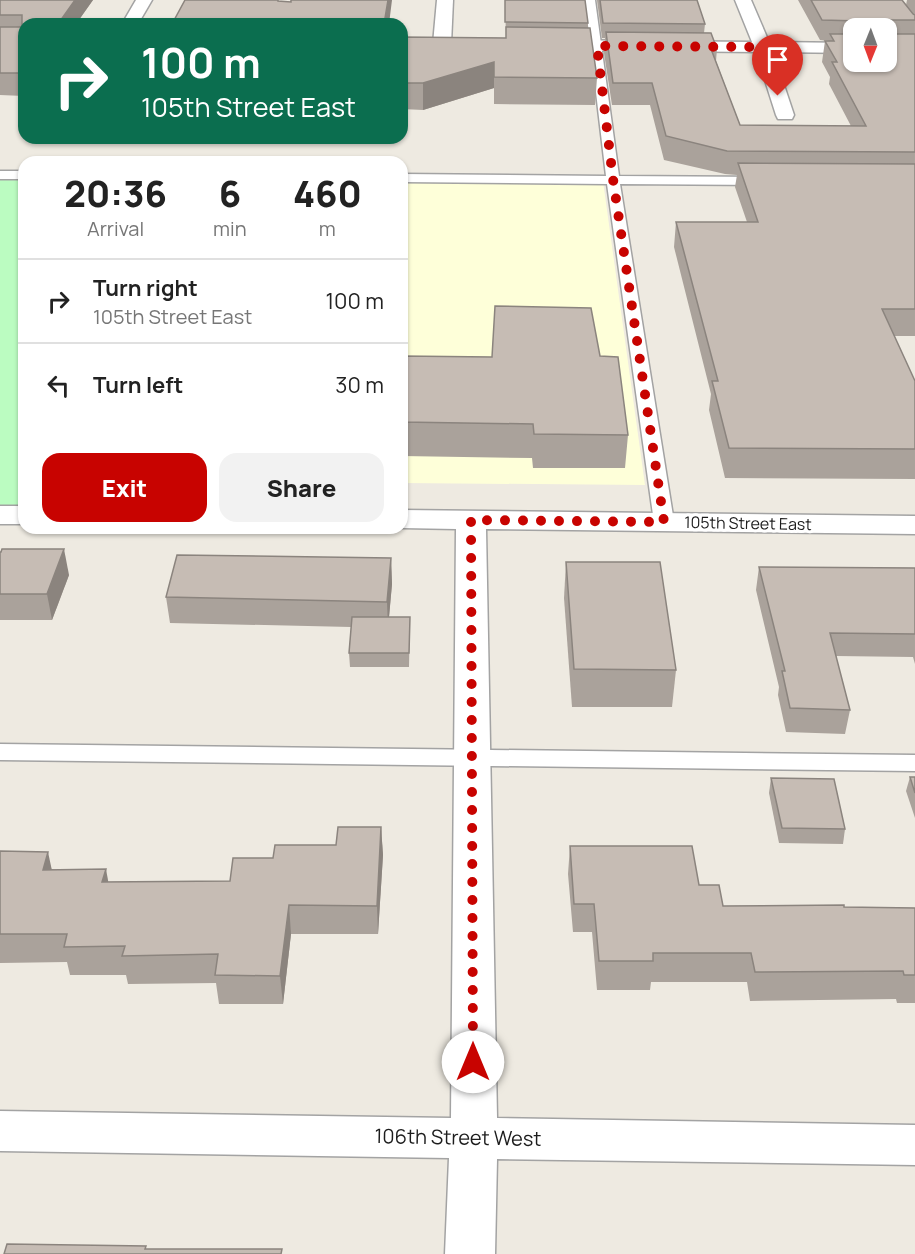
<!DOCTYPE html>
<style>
:root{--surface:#fff;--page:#f2f2f2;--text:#222;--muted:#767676;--line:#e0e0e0;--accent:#c80300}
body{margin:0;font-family:Manrope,sans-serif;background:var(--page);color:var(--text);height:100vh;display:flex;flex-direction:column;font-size:22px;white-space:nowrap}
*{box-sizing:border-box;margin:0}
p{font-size:20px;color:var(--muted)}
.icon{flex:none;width:33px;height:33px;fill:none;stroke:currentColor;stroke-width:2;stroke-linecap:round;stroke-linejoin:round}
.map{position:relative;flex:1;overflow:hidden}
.drawer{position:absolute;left:18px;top:156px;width:390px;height:378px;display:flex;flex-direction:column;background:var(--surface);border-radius:18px;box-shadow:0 2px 4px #0004}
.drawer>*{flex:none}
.guide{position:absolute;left:18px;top:18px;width:390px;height:126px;border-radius:18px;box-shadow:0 2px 4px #0004;background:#0b6e4f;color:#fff;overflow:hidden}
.needle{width:39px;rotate:181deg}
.buttons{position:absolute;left:843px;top:18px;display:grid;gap:12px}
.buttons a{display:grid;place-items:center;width:54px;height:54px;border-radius:12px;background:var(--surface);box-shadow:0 2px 4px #0004;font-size:30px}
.pin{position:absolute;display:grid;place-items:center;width:51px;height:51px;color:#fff;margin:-62px -26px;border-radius:50% 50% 50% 0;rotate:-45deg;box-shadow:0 0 6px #0007}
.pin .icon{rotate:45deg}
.me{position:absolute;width:66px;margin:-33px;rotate:0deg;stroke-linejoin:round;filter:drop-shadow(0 0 4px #0008)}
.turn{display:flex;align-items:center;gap:21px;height:126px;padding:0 24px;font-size:27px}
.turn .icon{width:78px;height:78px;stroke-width:2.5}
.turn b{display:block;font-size:42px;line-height:51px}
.eta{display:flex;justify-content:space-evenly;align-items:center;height:102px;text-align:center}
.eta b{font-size:36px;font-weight:800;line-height:42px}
.action{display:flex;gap:12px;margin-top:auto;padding:12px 24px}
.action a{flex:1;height:69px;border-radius:18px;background:var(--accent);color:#fff;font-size:24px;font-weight:800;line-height:69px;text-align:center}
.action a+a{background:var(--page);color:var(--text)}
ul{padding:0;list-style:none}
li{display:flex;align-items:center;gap:18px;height:84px;padding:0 24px;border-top:2px solid var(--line)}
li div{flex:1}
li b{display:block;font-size:22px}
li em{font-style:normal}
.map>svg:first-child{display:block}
.education{fill:#feffd9}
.park{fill:#bbfcc1}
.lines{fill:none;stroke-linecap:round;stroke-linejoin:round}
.service-casing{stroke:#a3a3a3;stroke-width:3}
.minor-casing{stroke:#a3a3a3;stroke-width:3}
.service{fill:#fff;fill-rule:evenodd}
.minor{fill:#fff;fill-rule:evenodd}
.wall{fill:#aaa29b;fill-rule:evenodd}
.shaded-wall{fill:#8b847e}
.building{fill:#c6bcb4;stroke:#8b847e;stroke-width:1.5}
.route{stroke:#c80300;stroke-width:10;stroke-dasharray:0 18}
.labels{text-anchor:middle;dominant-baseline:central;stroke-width:6;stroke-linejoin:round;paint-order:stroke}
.street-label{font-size:16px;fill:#1c1c1c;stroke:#fff}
.near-street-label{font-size:20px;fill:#1c1c1c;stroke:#fff}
</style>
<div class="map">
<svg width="915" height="1254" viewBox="0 0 915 1254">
<rect width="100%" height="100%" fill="#eeeae1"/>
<path class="education" d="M 402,180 L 603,181 L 645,485 L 402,483 Z"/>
<path class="park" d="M 0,175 L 24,175 L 24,495 L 15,515 L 0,515 Z"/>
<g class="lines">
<g class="service-casing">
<g id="service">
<path d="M 585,0 L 595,0 L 619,176 L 764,177 L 771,181 L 764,185 L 620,184 L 674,522 L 671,526 L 657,526 L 654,522 L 607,184 L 402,182 L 402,174 L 606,176 Z"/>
<rect x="0" y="171" width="24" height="8"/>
<path d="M 0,744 L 915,755 L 915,771 L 0,760 Z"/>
</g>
</g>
<g class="minor-casing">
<g id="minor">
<path d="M 136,0 L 152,0 L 138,24 L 122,24 Z"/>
<path d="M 437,0 L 453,0 L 451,44 L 448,48 L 436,48 L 433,44 Z"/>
<path d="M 735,0 L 751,0 L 769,42 L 854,43 L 854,53 L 773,52 L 794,115 L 792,119 L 778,119 L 776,115 L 756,52 L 549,50 L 543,49 L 540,45 L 543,41 L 549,40 L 752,42 Z"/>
<rect x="0" y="506" width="24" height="18"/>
<path d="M 402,510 L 915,516 L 915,534 L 486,529 L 497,1118 L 915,1125 L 915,1165 L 497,1159 L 495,1254 L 445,1254 L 449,1158 L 0,1151 L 0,1111 L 451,1118 L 456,529 L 402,528 Z"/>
</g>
</g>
<use href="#service" class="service"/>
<use href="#minor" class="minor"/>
</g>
<g class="wall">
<path d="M 0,0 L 93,0 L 76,24 L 24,24 L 24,96 L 0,95 Z"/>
<path d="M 505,0 L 588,23 L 588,28 L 597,78 L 595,105 L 494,104 L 494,88 L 423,110 L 402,109 L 402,37 L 506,38 Z"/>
<path d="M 597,0 L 697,0 L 705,24 L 704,33 L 717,49 L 716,61 L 740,125 L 851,126 L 829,84 L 830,77 L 822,62 L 825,41 L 829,41 L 820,40 L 798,0 L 902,0 L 906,5 L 907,0 L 915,0 L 915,336 L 894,336 L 915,381 L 915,479 L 725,478 L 709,410 L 711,394 L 674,247 L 676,222 L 747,222 L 735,187 L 737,175 L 725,174 L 664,160 L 650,105 L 612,105 L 604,53 L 605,38 L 602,38 ZM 854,28 L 886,28 L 854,62 Z"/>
<path d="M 402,356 L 492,357 L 600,356 L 628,435 L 625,468 L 533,468 L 532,458 L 402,456 Z"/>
<path d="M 0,552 L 69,575 L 52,620 L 0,620 Z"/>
<path d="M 391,558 L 392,584 L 389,617 L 410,617 L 409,667 L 350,667 L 349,653 L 351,627 L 170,623 L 166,597 Z"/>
<path d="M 566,562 L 676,670 L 672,707 L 572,707 L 564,598 Z"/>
<path d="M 759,567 L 915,568 L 915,664 L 913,657 L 836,656 L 850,710 L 845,734 L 786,732 L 778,695 L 779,687 L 756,590 Z"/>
<path d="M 910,777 L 915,777 L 915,818 L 906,791 Z"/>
<path d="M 771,778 L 845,829 L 843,844 L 779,843 L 769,793 Z"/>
<path d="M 381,827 L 383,855 L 378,934 L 291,934 L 283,1004 L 219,1004 L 216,983 L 128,984 L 126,975 L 70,975 L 67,962 L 0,963 L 0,851 L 52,869 L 108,882 L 230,881 L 273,858 L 336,845 Z"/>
<path d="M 570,846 L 699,885 L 723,906 L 915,908 L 915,1003 L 897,1003 L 896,999 L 750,1001 L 747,982 L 651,982 L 650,990 L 597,990 L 592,932 L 573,932 L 568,874 Z"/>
</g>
<g class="shaded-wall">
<path d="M 75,0 L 93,0 L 76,24 L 58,24 Z"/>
<path d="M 388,0 L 392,0 L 389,24 L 384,24 Z"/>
<path d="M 494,62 L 494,88 L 423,110 L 423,83 Z"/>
<path d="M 64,549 L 69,575 L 52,620 L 47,594 Z"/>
<path d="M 391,558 L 392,584 L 388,628 L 387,602 Z"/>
<path d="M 381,827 L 383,855 L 378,934 L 377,906 Z"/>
<path d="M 48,852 L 54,880 L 43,870 Z"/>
<path d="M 106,869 L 111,897 L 102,882 Z"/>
<path d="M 289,905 L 291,934 L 283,1004 L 280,976 Z"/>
</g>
<g class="building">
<path d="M 0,0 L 75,0 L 58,24 L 24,24 L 24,71 L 22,73 L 0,73 L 0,27 L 22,27 L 22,15 L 0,15 Z"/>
<path d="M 185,0 L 278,0 L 278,1 L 291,2 L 291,0 L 388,0 L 384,24 L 172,24 Z"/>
<path d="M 505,0 L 585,0 L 588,23 L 505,22 Z"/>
<path d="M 600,0 L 697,0 L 705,24 L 603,23 Z"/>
<path d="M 811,0 L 902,0 L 913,14 L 915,15 L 915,20 L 889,20 L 887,22 L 888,34 L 915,34 L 915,152 L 727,151 L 666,136 L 652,83 L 613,83 L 606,32 L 711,33 L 717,49 L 711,49 L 740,125 L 866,126 L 832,62 L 837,62 L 825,41 L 834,41 L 830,34 L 854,34 L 854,62 L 886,62 L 886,28 L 859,28 L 859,21 L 822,20 Z"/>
<path d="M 506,27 L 590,28 L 597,78 L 494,77 L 494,62 L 423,83 L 402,83 L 402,37 L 506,38 Z"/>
<path d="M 738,163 L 915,164 L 915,309 L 882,309 L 915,381 L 915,449 L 729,448 L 712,381 L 718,381 L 676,222 L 758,222 Z"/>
<path d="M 495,306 L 591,308 L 600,356 L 618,357 L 628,435 L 534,434 L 533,424 L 402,422 L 402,356 L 492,357 Z"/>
<path d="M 2,549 L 64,549 L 47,594 L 0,594 L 0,552 L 1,552 Z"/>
<path d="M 177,555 L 391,558 L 387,602 L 166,597 Z"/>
<path d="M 566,562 L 660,562 L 676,670 L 574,669 Z"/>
<path d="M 759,567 L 915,568 L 915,634 L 830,633 L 850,710 L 790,708 L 782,671 L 785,671 Z"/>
<path d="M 352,617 L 410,617 L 409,653 L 349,653 Z"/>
<path d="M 910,777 L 915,777 L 915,793 Z"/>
<path d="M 771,778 L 834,779 L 845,829 L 782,828 Z"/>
<path d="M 338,827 L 381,827 L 377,906 L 289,905 L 280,976 L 215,975 L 218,954 L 122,956 L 125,946 L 64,947 L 67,934 L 0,934 L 0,851 L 48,852 L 43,870 L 106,869 L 102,882 L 230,881 L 233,858 L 273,858 L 275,845 L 336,845 Z"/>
<path d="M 570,846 L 692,846 L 699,885 L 719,885 L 723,906 L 844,905 L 844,907 L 915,908 L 915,975 L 904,975 L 903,971 L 755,972 L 751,953 L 653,953 L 653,961 L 599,961 L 594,904 L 574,904 Z"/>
<path d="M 7,1244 L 146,1246 L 145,1249 L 282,1249 L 281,1254 L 4,1254 Z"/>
</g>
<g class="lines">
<path class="route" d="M 473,1062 L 471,520 L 664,522 L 613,179 L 597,46 L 763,47 L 778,96"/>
</g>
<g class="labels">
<g class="street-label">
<text transform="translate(748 523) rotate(1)">105th Street East</text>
</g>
<g class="near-street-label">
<text transform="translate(458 1137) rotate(1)">106th Street West</text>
</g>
</g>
</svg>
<div class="buttons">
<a><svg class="needle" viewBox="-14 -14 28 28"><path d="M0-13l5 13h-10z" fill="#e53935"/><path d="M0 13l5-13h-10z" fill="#767676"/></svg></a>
</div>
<div class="pin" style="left:778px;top:96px;background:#d93025"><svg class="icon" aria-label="arrive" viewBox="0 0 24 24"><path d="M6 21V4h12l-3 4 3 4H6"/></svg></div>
<svg class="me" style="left:473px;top:1062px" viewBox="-20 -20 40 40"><circle r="19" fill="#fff"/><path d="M0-13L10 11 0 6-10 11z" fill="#c80300"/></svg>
<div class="guide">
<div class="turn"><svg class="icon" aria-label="right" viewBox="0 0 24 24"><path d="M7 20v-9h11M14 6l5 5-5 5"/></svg><div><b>100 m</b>105th Street East</div></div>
</div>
<section class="drawer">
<div class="eta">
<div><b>20:36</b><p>Arrival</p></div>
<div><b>6</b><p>min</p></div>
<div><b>460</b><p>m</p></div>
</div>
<ul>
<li><svg class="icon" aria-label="right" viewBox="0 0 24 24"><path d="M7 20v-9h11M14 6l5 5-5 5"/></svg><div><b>Turn right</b><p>105th Street East</p></div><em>100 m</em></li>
<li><svg class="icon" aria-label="left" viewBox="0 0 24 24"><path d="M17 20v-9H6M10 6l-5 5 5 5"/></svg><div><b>Turn left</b></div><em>30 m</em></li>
</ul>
<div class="action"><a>Exit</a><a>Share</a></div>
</section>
</div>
